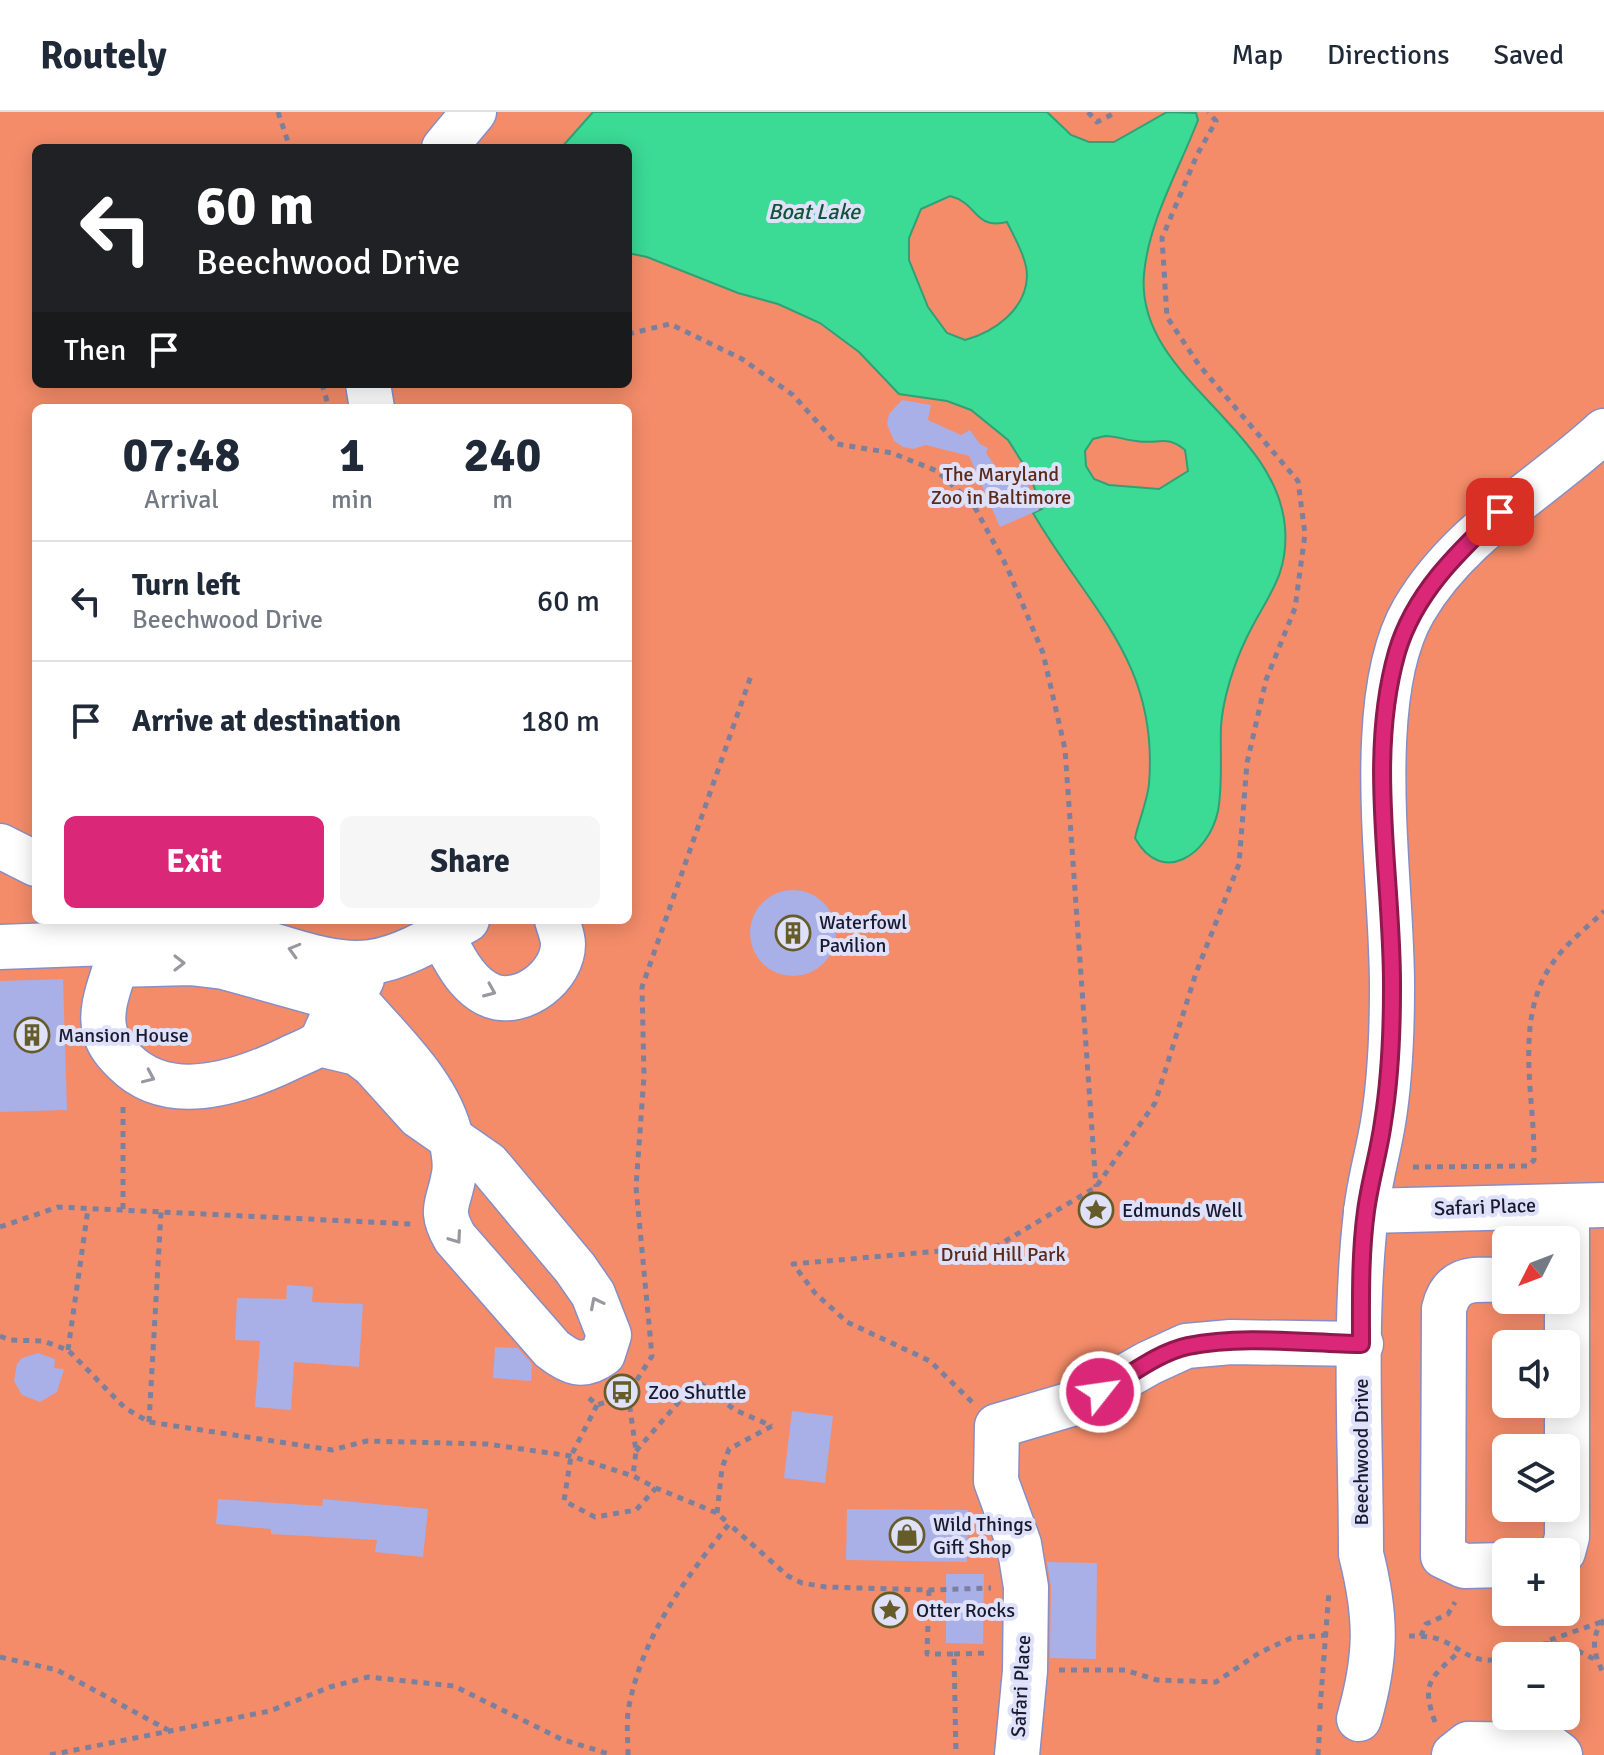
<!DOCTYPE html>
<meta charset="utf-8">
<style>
:root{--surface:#fff;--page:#f6f6f7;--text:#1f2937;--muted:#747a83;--line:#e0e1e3;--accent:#db2777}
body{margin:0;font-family:Signika,sans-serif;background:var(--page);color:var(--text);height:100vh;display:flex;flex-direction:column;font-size:30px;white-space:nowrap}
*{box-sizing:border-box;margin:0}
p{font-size:26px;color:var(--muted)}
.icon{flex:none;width:44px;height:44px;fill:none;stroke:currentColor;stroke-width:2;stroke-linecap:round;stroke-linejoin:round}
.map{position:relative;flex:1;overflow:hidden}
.details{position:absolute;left:32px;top:292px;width:600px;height:520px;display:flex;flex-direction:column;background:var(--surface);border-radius:12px;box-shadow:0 4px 20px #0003}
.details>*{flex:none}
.guide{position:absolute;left:32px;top:32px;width:600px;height:244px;border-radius:12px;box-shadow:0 4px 20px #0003;background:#202124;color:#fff;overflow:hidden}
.needle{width:52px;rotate:228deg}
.tools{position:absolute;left:1492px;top:1114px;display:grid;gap:16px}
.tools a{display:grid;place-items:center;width:88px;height:88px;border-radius:12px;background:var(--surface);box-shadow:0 4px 20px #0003;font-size:40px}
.pin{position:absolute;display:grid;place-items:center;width:68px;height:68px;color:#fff;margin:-34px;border-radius:16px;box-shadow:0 4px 12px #0006}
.me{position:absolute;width:88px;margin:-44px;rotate:60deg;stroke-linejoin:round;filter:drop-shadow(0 0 6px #0008)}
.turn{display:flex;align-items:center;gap:28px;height:168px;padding:0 32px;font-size:36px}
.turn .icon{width:104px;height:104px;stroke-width:2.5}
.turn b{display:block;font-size:56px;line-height:68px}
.then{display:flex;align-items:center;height:76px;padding:0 32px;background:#0003;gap:16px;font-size:30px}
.eta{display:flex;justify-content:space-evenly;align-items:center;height:136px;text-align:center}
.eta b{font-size:48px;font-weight:700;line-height:56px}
.button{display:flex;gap:16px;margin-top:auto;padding:16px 32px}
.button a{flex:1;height:92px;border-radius:12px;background:var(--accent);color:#fff;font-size:32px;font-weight:700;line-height:92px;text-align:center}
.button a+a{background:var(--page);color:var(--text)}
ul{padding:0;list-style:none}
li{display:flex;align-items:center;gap:24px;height:120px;padding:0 32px;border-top:2px solid var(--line)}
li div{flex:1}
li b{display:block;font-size:30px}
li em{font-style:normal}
header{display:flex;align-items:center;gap:48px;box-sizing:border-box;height:112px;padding:0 40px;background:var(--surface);border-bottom:2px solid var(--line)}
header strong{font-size:38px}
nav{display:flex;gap:44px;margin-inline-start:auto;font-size:28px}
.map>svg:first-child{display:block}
.green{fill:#f48c69;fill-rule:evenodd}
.water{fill:#3bda95;stroke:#31a076;stroke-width:2;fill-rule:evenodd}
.building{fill:#a9afe7}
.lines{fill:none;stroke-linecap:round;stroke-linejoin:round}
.minor-casing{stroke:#888ec3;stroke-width:47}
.path{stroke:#7d809d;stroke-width:5;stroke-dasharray:6 6;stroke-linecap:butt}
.minor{stroke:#fff;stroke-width:44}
.oneway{stroke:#9898a1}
.route-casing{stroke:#8e194d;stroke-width:20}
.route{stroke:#db2777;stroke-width:14}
.labels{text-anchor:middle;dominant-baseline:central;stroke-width:8;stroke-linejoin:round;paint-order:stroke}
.park-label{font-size:20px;fill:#5b2a19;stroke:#dee1f9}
.poi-label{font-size:20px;fill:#191a2f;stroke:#dee1f9;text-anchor:start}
.street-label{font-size:20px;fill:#191a2f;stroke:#dee1f9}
.water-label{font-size:22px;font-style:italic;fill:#165237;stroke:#dee1f9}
</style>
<header>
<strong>Routely</strong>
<nav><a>Map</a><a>Directions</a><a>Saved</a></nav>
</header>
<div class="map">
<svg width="1604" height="1643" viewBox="0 0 1604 1643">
<rect width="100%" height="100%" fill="#cfd3f6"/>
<path class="green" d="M 0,0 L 1604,0 L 1604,1643 L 0,1643 ZM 36,36 L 628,36 L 628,272 L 36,272 ZM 36,296 L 628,296 L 628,808 L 36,808 ZM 1506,1128 L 1566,1128 L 1566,1188 L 1506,1188 ZM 1506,1232 L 1566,1232 L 1566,1292 L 1506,1292 ZM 1506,1336 L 1566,1336 L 1566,1396 L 1506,1396 ZM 1506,1440 L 1566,1440 L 1566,1500 L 1506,1500 ZM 1506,1544 L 1566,1544 L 1566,1604 L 1506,1604 Z"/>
<path class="water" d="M 593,0 L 1047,0 L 1071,23 L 1089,30 L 1114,30 L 1167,0 L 1196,1 L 1198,8 C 1179,58 1149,108 1144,162 C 1135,265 1276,312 1285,415 C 1289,466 1265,486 1246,527 C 1234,552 1223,586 1221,614 C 1220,643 1223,671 1218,699 C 1209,742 1162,775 1135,726 C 1139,708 1147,690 1149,672 C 1159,549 1089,497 1033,401 L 1042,397 L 1029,361 L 1008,328 L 971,298 L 947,289 L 899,282 L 859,240 L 820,211 L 778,192 L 738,181 L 647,145 L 628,141 L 628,36 L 561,36 ZM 950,84 C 978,91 974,118 1007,110 C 1014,125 1027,146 1027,164 C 1026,198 994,220 965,228 L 947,221 L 928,195 L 909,148 L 909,126 L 921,97 ZM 1105,324 C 1117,324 1125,328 1136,329 C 1159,333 1165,322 1185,338 L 1188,359 L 1159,377 L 1109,373 L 1094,367 L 1086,354 L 1085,339 L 1093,327 Z"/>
<g class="building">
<path d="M 902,288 L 931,293 L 928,308 L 961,323 L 970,318 L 980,332 L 988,336 L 986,341 L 1012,377 L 1027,371 L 1039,398 L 1000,415 L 969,344 L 926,333 L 913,337 L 903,335 L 894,329 L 887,312 L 889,302 Z"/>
<circle cx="793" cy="821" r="43"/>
<path d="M 63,867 L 67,998 L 0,1000 L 0,869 Z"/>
<path d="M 287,1173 L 313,1175 L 312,1190 L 363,1192 L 359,1255 L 294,1250 L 291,1298 L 255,1295 L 260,1229 L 235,1228 L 237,1186 L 286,1187 Z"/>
<path d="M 495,1235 L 518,1236 L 532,1252 L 531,1269 L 493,1266 Z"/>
<path d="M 38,1241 L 55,1247 L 54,1256 L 64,1257 L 57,1280 L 40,1290 L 22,1283 L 14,1269 L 17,1252 L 22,1246 Z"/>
<path d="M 792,1299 L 833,1304 L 825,1371 L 784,1366 Z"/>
<path d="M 218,1387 L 322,1394 L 323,1387 L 428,1397 L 423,1445 L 375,1440 L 377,1428 L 271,1422 L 271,1417 L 216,1412 Z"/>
<path d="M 847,1397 L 968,1398 L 967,1450 L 846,1448 Z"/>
<path d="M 1047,1450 L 1097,1451 L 1096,1547 L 1050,1546 L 1051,1475 Z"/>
<path d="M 946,1462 L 984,1462 L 983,1532 L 946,1531 Z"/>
</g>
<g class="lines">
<g class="minor-casing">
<g id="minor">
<path d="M 444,36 L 474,0"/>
<path d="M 368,272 L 372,296"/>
<path d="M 0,734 L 36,752"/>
<path d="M 98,808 C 112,819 184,814 208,817 C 259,823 320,857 371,850 C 403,846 438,824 467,808"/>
<path d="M 441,822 C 453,844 466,874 492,884 C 523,895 563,864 563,832 C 563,825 559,815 557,808"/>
<path d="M 108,826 L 116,853 L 190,851 L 224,855 L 342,888 L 353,885 L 362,867"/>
<path d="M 0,835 L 109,831"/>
<path d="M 116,853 C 110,873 99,898 105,920 C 108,932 116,941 125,950 C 169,994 240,970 288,947 C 297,942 314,937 321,929 C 325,924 328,914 332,907"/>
<path d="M 319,932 L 357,941 L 373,953 L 419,1004 L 488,1052 L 575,1156 L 593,1182 L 609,1223 L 603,1242 C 583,1257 570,1251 552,1237 L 455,1126 C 438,1096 449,1093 454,1062 C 456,1052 453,1036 451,1026 C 439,971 388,927 353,885"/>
<path d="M 1366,1099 L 1604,1093"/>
<path d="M 1506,1168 C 1477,1168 1452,1162 1444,1197 L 1443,1444 L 1464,1454 L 1506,1453"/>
<path d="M 1563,1440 L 1567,1425 L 1567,1110"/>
<path d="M 1359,1607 C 1377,1544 1377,1505 1361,1442 C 1361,1330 1353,1213 1366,1101 C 1369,1071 1378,1041 1383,1011 C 1390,968 1392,922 1392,877 C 1393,773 1361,588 1414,498 C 1460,420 1539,379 1604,319"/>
<path d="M 1017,1643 L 1025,1559 L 1026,1475 L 1019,1432 L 996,1369 L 997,1314 L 1082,1289 L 1149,1251 L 1186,1234 L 1231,1230 L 1361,1232"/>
<path d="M 1454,1643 L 1468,1632 L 1547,1633 L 1560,1643"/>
</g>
</g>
<g class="path">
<path d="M 278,0 L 290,36"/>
<path d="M 1088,0 L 1097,10 L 1117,0"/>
<path d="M 628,222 L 670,212 L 742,247 L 793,283 L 837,332 L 892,341 L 937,359 L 973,392 L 1007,455 L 1043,541 L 1065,637 L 1096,1075"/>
<path d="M 322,272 L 329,296"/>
<path d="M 123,995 L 123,1098"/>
<path d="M 1413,1055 L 1529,1054 L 1534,1048 C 1535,985 1513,908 1552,852 C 1565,832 1587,816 1604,799"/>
<path d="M 0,1115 L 58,1095 L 411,1112"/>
<path d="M 0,1224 L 10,1228 L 43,1229 L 68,1238 L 125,1296 L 149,1310 L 332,1338 L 367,1329 L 487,1332 L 571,1344 L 633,1364 L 656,1376 L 717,1401 L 729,1412"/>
<path d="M 68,1238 L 88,1097"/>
<path d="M 628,1282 L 636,1339 L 633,1364"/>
<path d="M 589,1286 L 597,1293 L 628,1282 L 652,1244 L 636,1075 L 644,964 L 642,875 L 752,561"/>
<path d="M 972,1290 L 930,1249 L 847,1210 L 815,1181 L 793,1152 L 997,1134 L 1096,1075 L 1155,991 L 1196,861 L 1239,752 L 1247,651 L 1266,568 L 1295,496 L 1305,422 L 1298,369 L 1199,253 L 1167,205 L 1162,126 L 1197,43 L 1216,9 L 1208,0"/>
<path d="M 597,1293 L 571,1344 L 564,1389 L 595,1405 L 636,1398 L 656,1376"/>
<path d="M 149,1310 L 161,1100"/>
<path d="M 636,1339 L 697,1269 L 735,1298 L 772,1314"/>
<path d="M 717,1401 L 722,1356 L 729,1337 L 772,1314"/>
<path d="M 929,1478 L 927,1542 L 954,1542 L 956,1643"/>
<path d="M 1604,1508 C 1589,1525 1594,1544 1604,1562"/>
<path d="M 1409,1524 C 1419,1524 1431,1524 1441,1528 C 1466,1539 1475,1555 1506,1545"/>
<path d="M 1421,1524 L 1426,1512 L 1448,1502 L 1455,1490"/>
<path d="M 1550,1528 L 1601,1510"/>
<path d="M 954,1542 L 989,1541"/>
<path d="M 1509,1544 C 1554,1527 1552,1526 1596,1548"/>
<path d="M 0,1545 L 57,1558 L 168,1618"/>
<path d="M 1059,1558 L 1125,1558 L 1157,1568 L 1216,1570 L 1259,1541 L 1291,1526 L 1327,1523"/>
<path d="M 1320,1597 L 1329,1479"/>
<path d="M 1435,1610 C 1421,1571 1430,1566 1459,1540"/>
<path d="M 50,1643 L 270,1599 L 330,1575 L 368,1565 L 454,1574 L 561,1627 L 612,1643"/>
<path d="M 628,1643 C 628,1627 626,1609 629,1594 C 643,1523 685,1467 729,1412 L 788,1464 L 802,1471 L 826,1475 L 929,1478 L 991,1476"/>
<path d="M 1318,1643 L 1320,1611"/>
</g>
<use href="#minor" class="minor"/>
</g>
<defs><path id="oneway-chevron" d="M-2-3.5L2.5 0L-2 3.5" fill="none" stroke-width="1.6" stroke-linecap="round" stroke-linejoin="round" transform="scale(2)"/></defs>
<g class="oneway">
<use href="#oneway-chevron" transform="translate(294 838) rotate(-164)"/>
<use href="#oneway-chevron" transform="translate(179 851)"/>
<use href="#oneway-chevron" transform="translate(490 879) rotate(23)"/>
<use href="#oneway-chevron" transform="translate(149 965) rotate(24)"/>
<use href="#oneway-chevron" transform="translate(456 1126) rotate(55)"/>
<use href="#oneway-chevron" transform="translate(596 1191) rotate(-117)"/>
</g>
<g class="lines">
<g class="route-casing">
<path id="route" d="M 1100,1280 C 1128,1265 1156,1241 1188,1234 C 1243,1223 1305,1231 1361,1232 C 1361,1188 1360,1143 1366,1099 C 1370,1069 1379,1040 1383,1010 C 1390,967 1392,921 1392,877 C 1393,767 1366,648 1397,540 C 1414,482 1457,441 1500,400"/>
</g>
<use href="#route" class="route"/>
</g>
<defs>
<g id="building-ring" transform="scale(1.8)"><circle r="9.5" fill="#dee1f9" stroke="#655c29" stroke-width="1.5"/><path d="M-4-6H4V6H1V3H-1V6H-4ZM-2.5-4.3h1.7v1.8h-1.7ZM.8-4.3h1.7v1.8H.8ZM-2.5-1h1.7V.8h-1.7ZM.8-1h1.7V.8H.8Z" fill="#655c29"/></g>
<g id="sight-ring" transform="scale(1.8)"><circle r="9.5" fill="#dee1f9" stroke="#655c29" stroke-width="1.5"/><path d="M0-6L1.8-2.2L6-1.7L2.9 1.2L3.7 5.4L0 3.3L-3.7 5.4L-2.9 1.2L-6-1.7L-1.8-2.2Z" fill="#655c29"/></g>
<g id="bus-ring" transform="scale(1.8)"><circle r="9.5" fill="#dee1f9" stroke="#655c29" stroke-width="1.5"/><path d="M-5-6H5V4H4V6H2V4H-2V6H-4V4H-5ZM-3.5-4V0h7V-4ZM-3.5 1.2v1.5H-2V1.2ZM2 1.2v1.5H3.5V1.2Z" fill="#655c29"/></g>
<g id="shop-ring" transform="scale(1.8)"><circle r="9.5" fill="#dee1f9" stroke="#655c29" stroke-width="1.5"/><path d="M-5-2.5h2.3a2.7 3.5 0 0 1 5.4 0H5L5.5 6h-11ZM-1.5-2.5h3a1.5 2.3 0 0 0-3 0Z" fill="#655c29"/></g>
</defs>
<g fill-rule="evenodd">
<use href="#building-ring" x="793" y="821"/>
<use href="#building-ring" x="32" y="923"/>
<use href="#sight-ring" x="1096" y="1098"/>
<use href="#bus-ring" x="622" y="1280"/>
<use href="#shop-ring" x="907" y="1423"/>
<use href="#sight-ring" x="890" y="1498"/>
</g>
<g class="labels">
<g class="park-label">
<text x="1001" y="362">The Maryland<tspan x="1001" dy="23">Zoo in Baltimore</tspan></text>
<text x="1003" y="1142">Druid Hill Park</text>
</g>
<g class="poi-label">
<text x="819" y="810">Waterfowl<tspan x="819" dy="23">Pavilion</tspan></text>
<text x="58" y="923">Mansion House</text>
<text x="1122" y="1098">Edmunds Well</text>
<text x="648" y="1280">Zoo Shuttle</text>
<text x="933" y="1412">Wild Things<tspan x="933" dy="23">Gift Shop</tspan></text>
<text x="916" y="1498">Otter Rocks</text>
</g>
<g class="street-label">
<text transform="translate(1485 1095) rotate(-2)">Safari Place</text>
<text transform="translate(1361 1340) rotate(-90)">Beechwood Drive</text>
<text transform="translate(1021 1574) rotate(-87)">Safari Place</text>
</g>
<g class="water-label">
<text x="814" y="99">Boat Lake</text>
</g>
</g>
</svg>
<div class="tools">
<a><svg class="needle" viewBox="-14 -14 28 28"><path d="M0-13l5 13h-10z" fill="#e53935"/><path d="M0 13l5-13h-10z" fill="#747a83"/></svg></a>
<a><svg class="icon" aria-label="sound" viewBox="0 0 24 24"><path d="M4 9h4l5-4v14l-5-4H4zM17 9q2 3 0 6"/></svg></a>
<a><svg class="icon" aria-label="layers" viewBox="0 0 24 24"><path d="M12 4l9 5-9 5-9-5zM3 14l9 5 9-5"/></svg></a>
<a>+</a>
<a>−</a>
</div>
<div class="pin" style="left:1500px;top:400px;background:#d93025"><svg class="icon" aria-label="arrive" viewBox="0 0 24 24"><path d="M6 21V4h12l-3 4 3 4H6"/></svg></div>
<svg class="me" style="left:1100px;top:1280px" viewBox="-20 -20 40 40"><circle r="17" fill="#db2777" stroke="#fff" stroke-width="3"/><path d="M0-11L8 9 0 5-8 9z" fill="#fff"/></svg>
<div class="guide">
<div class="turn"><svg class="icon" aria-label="left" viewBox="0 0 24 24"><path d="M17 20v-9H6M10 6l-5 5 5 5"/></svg><div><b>60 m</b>Beechwood Drive</div></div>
<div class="then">Then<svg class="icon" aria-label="arrive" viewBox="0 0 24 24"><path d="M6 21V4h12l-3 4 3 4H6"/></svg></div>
</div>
<section class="details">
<div class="eta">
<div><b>07:48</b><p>Arrival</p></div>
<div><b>1</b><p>min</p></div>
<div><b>240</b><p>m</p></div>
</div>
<ul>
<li><svg class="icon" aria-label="left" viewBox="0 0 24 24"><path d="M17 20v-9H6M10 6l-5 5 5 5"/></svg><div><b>Turn left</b><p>Beechwood Drive</p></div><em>60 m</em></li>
<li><svg class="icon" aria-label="arrive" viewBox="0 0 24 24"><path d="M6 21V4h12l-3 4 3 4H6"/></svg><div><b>Arrive at destination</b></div><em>180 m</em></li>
</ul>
<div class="button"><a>Exit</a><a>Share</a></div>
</section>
</div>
